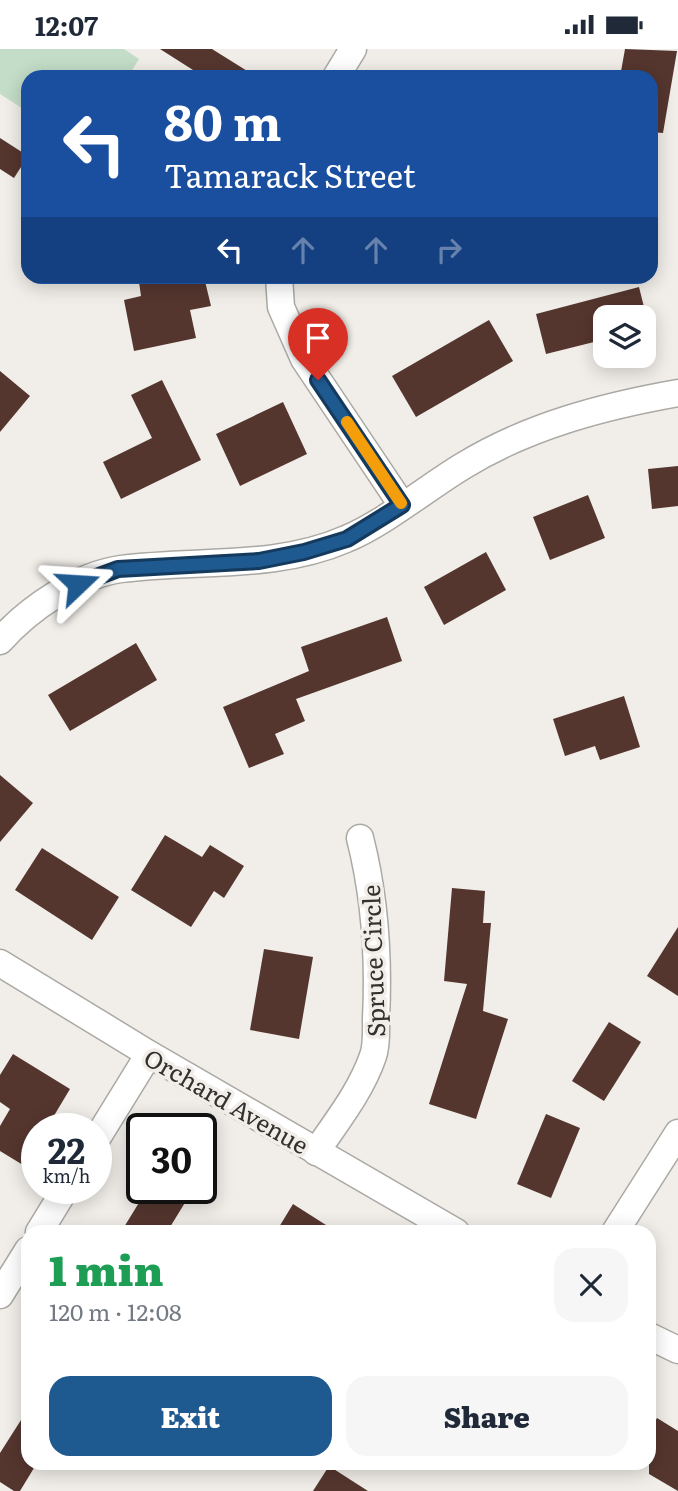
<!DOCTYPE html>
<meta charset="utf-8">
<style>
:root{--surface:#fff;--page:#f6f6f7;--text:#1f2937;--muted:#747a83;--accent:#1e598f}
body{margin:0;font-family:Literata,serif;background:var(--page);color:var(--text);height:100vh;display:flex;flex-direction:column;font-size:26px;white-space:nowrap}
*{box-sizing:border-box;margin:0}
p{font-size:23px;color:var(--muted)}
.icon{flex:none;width:38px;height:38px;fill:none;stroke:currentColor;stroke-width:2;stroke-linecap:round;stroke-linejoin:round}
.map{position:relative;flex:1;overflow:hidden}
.side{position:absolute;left:21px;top:1176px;width:635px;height:245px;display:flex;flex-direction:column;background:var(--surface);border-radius:21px;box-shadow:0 4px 18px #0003}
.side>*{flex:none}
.guide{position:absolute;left:21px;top:21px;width:637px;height:214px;border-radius:21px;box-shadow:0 4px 18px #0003;background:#1a4fa0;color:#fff;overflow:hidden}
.tools{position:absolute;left:593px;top:256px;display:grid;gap:14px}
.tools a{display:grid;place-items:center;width:63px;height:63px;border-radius:14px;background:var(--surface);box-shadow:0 4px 18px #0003;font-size:35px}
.speed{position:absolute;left:21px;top:1064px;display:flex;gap:14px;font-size:35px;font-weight:700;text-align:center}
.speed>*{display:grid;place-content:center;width:91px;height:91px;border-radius:50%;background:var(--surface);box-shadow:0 4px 18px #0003;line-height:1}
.speed small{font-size:18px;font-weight:400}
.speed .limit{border:4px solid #111;border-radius:10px;background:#fff;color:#111}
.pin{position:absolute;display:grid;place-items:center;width:60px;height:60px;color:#fff;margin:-72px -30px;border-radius:50% 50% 50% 0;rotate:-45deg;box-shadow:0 0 7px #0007}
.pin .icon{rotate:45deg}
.me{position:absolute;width:77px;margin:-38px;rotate:70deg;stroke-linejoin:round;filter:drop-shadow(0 0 5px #0008)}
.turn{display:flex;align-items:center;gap:24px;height:147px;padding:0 28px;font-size:32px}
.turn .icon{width:91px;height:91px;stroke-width:2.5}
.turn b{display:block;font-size:49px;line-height:60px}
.lanes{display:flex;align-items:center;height:66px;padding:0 28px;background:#0003;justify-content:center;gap:35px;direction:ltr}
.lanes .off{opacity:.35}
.round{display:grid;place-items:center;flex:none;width:74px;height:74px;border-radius:21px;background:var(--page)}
.head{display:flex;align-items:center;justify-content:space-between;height:119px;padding:0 28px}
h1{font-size:42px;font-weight:800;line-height:52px;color:#1e9e55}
.action{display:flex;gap:14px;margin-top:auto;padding:14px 28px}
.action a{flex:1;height:80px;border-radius:21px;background:var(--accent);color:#fff;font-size:28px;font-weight:800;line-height:80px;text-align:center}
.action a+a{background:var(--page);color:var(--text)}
.status{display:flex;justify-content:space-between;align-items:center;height:49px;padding:0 35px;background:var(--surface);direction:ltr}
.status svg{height:19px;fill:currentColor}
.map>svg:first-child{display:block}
.green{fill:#c3ddc8}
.building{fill:#55362f}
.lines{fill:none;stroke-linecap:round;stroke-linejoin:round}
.minor-casing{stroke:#aba9a4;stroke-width:29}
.minor{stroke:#fff;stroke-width:26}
.route-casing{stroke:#143a5d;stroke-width:18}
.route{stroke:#1e598f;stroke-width:12}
.slow{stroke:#f59e0b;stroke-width:12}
.labels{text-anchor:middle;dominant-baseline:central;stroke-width:7;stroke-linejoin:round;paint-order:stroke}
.street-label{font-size:24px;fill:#32312f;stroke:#f1eee9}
</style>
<div class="status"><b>12:07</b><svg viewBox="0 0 49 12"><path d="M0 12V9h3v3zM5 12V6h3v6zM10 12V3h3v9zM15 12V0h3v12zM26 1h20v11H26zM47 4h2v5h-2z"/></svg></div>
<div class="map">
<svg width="678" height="1442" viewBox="0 0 678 1442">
<rect width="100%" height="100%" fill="#f1eee9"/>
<path class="green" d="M 0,0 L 124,0 L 139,10 L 128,28 L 28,28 L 28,63 L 0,45 Z"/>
<g class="building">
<path d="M 160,0 L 212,0 L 257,28 L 204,28 Z"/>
<path d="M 625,0 L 677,2 L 663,84 L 651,83 L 651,28 L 620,28 Z"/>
<path d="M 0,89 L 28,107 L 14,129 L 0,120 Z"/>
<path d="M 167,228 L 204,228 L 211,257 L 190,261 L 196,289 L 134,302 L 124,251 L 141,247 L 139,233 Z"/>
<path d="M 639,238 L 649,278 L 644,280 L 644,268 L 606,268 L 606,290 L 546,305 L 536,265 Z"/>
<path d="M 489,271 L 513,312 L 416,368 L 392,327 Z"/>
<path d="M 0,322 L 30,347 L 0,383 Z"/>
<path d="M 162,331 L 201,411 L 121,450 L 103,413 L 152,389 L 131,346 Z"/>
<path d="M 283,353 L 307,405 L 240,437 L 216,385 Z"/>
<path d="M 678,417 L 678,457 L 652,460 L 648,420 Z"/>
<path d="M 588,446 L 605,489 L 550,511 L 533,468 Z"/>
<path d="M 486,503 L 506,541 L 444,576 L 424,538 Z"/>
<path d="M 387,568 L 402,612 L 296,650 L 305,672 L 275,685 L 284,705 L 249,719 L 223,658 L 309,622 L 301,598 Z"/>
<path d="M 136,594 L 157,631 L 70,682 L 48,646 Z"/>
<path d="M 624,647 L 640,698 L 600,711 L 595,697 L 565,707 L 553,670 Z"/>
<path d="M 0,726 L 33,754 L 0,793 Z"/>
<path d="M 165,786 L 202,808 L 210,796 L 244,817 L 224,849 L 214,842 L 191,878 L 131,841 Z"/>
<path d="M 42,799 L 119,848 L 92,891 L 15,841 Z"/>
<path d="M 452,839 L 485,842 L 483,874 L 491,874 L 483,962 L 508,970 L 476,1070 L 429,1055 L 467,935 L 444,932 Z"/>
<path d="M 678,878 L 678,947 L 647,927 Z"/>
<path d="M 264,900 L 313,908 L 299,990 L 250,981 Z"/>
<path d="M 609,973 L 641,993 L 604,1052 L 572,1032 Z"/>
<path d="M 13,1005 L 70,1040 L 46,1080 L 37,1080 L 37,1094 L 23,1116 L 0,1102 L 0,1077 L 10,1060 L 0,1053 L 0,1026 Z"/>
<path d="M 546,1065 L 580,1079 L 551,1149 L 517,1135 Z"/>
<path d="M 148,1139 L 194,1139 L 167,1183 L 121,1183 Z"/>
<path d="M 293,1155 L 337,1183 L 276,1183 Z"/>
<path d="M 28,1360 L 28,1414 L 37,1414 L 20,1442 L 14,1442 L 0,1433 L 0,1404 Z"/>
<path d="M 657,1369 L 678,1382 L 678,1442 L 649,1425 L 649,1383 Z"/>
<path d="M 329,1417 L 368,1442 L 313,1442 Z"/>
</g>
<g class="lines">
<g class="minor-casing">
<g id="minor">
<path d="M 336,28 L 353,0"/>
<path d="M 279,228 L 281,258 L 304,310 L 402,456"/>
<path d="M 0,592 C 29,559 78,526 121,520 C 196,510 275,521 346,490 C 383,475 428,438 463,417 C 528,377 604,357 678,344"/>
<path d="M 0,914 L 149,1005 L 456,1183"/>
<path d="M 96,1091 L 149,1005"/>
<path d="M 316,1103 C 337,1072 361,1042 373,1007 C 377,996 376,981 376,970 C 379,909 375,848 360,789"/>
<path d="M 39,1183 L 66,1139"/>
<path d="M 615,1183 L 678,1084"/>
<path d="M 0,1246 L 28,1201"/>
<path d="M 649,1287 L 678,1301"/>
</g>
</g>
<use href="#minor" class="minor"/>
</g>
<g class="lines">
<g class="route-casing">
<path id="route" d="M 78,535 L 118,520 L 259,512 L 304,503 L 347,490 L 402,456 L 318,331"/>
</g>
<use href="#route" class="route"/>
<path class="slow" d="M 347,373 L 401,454"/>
</g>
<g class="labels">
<g class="street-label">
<text transform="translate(372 912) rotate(-92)">Spruce Circle</text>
<text transform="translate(227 1051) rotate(30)">Orchard Avenue</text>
</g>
</g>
</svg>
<div class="tools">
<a><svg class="icon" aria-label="layers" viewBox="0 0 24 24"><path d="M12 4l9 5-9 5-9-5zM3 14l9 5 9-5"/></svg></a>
</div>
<div class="speed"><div>22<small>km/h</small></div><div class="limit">30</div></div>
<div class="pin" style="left:318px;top:331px;background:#d93025"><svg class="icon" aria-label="arrive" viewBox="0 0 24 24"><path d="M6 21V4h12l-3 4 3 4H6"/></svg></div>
<svg class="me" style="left:78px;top:535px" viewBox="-20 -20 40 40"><path d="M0-17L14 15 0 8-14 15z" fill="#1e598f" stroke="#fff" stroke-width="4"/></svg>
<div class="guide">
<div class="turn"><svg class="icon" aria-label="left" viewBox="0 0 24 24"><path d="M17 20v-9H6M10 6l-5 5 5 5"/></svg><div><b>80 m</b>Tamarack Street</div></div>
<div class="lanes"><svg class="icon" aria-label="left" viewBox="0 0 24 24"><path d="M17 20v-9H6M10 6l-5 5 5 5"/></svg><svg class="icon off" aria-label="ahead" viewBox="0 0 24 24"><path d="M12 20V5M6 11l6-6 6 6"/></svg><svg class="icon off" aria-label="ahead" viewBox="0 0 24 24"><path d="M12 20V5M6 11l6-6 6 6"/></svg><svg class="icon off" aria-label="right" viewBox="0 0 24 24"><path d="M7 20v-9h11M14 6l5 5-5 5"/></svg></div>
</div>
<section class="side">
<div class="head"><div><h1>1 min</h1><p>120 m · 12:08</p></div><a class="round"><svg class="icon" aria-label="close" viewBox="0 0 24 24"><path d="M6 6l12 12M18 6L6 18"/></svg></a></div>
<div class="action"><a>Exit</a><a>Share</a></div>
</section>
</div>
